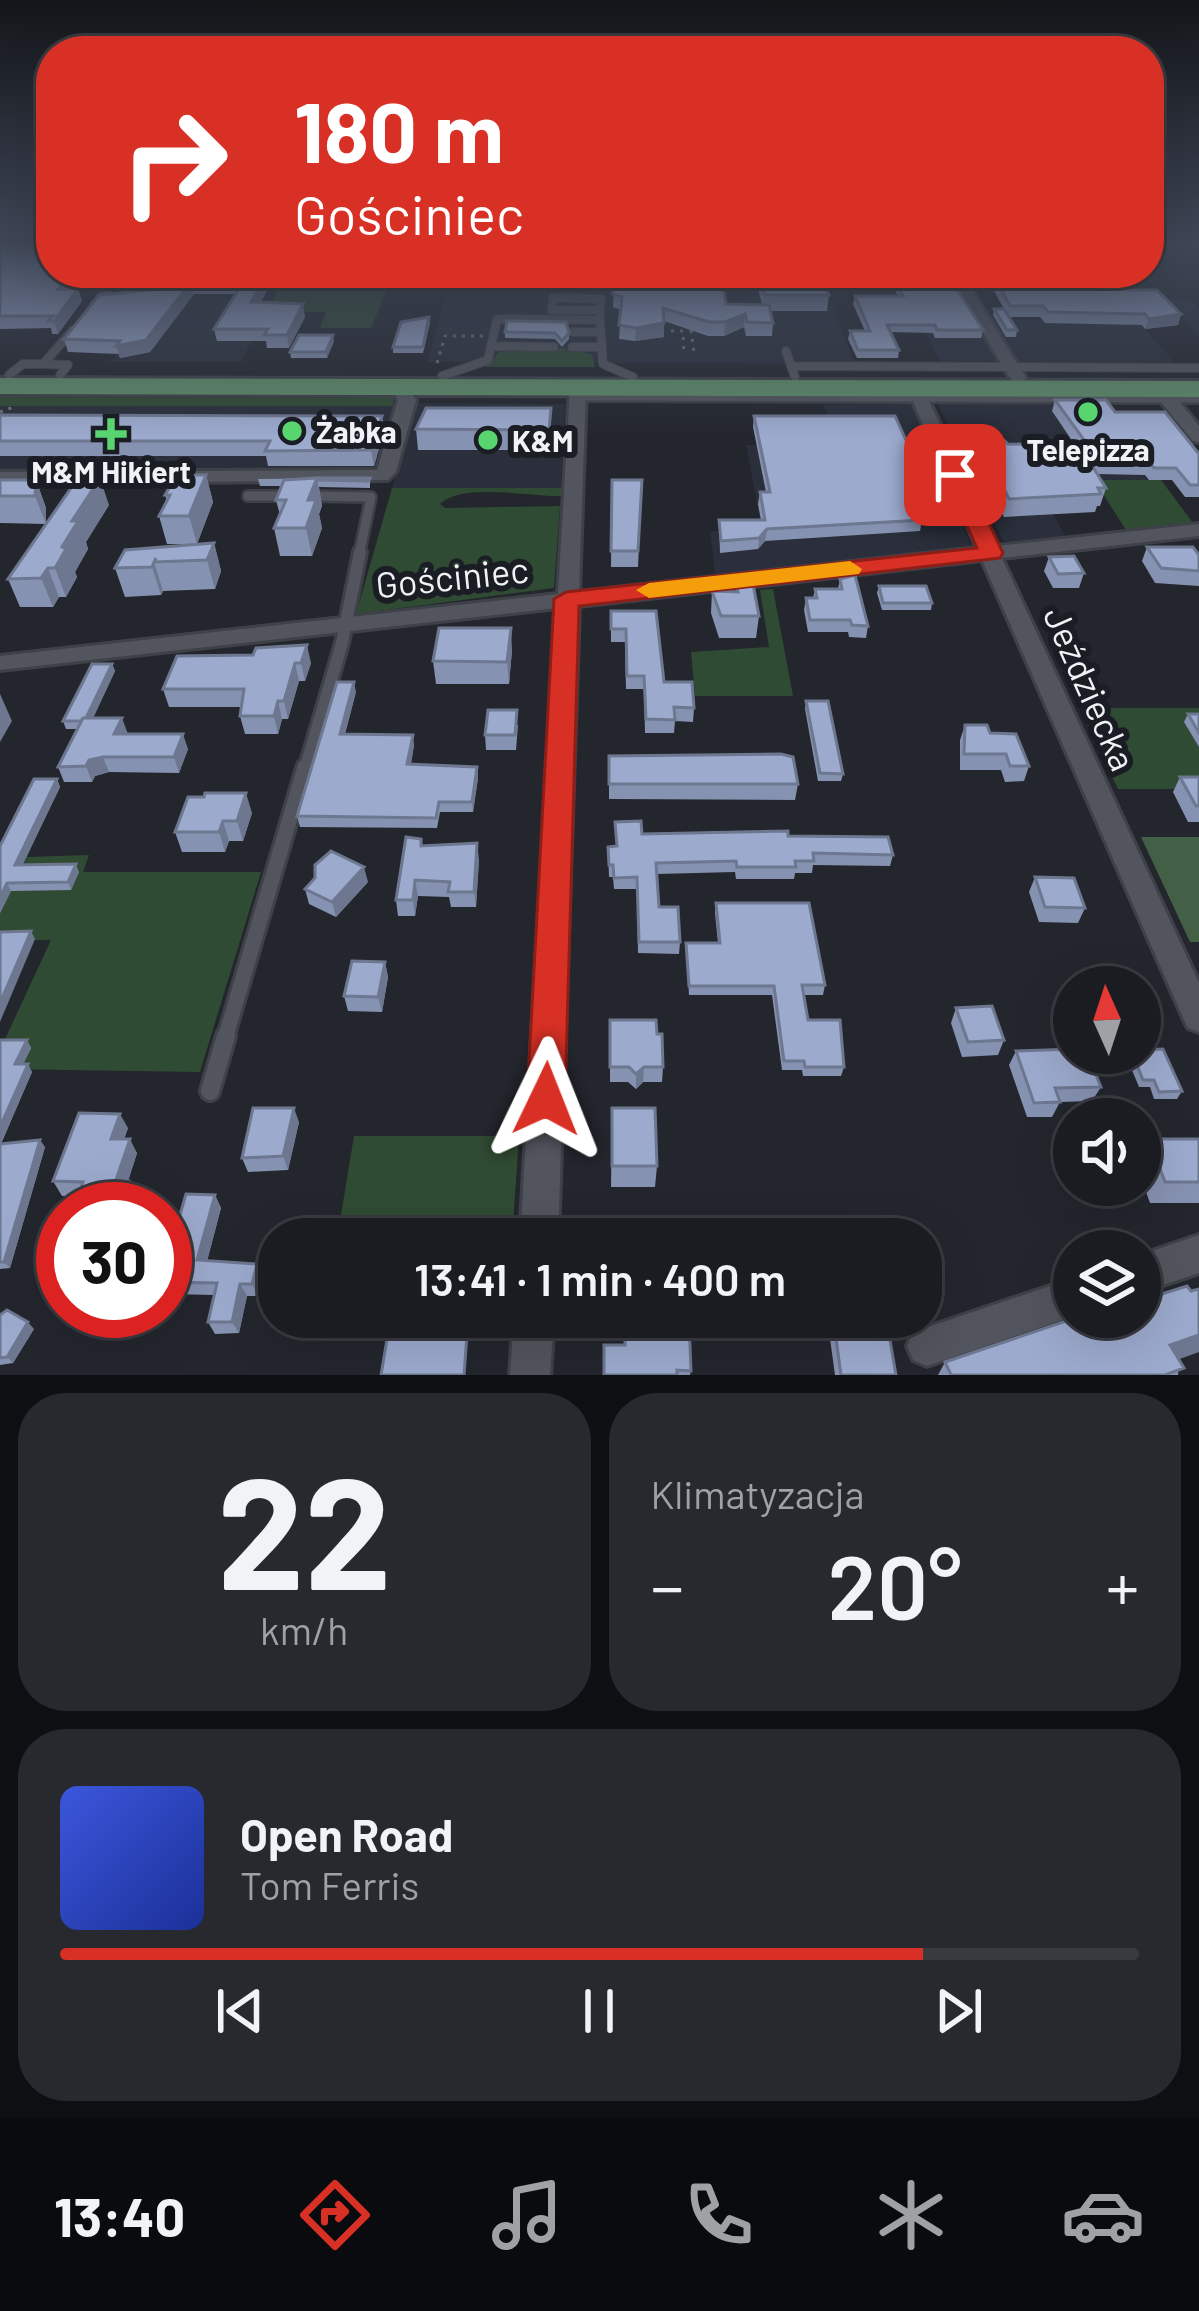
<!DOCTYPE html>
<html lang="pl">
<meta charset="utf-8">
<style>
:root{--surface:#1a1c22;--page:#27292f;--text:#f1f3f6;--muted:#9fa1a5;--line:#383a40;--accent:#d93025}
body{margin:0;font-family:Barlow,sans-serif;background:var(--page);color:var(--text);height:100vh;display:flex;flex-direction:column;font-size:45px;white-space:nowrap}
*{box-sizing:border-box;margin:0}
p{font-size:39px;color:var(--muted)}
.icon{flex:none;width:66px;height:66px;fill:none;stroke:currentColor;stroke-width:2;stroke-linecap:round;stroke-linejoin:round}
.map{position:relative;height:1375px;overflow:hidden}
.side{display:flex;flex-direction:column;gap:18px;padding:18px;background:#0e0f13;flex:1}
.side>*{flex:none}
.banner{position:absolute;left:36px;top:36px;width:1128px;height:252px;border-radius:48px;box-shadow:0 12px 48px #0002,0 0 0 3px var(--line);background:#d93025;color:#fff;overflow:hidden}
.needle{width:78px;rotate:357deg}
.fabs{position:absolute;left:1053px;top:966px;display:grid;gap:24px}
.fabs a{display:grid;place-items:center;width:108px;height:108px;border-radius:50%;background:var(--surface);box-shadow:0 12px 48px #0002,0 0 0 3px var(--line);font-size:60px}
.speed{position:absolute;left:36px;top:1182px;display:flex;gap:24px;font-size:60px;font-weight:700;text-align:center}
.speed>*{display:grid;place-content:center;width:156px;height:156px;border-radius:50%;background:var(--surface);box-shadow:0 12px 48px #0002,0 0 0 3px var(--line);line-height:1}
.speed .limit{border:18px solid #d22;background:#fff;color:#111}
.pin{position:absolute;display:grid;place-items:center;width:102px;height:102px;color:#fff;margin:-51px;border-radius:24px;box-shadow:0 6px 18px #0006}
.me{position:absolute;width:132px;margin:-66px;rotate:2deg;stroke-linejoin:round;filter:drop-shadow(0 0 9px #0008)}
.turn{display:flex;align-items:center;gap:42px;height:252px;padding:0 60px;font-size:54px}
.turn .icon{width:156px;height:156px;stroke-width:2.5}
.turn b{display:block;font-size:84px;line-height:102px}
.big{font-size:90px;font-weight:600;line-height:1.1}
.side .widget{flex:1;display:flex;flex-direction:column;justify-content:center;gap:18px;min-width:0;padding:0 42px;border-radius:48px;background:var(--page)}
.side .dial{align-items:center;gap:0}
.dial b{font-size:156px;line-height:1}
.song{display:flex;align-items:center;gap:36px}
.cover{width:144px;height:144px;border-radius:18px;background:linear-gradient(135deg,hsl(230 70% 55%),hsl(230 70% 35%))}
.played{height:12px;border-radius:6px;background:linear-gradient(90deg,var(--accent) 80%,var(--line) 80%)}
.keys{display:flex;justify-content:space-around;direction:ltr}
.heat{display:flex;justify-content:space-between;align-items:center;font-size:66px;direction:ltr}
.side .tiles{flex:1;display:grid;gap:18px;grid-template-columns:1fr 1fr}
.widget:last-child{grid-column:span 2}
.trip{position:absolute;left:258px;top:1218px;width:684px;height:120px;border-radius:48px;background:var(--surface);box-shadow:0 12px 48px #0002,0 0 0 3px var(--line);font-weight:600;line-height:120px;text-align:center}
.tabs{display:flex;height:192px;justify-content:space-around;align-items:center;background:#0a0b0e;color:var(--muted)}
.tabs .icon{width:84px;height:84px}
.tabs .on{color:var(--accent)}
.tabs b{font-size:54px;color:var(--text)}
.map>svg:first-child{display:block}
</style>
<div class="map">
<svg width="1199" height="1375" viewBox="0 0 1199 1375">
<rect width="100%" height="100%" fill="#23262d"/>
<path fill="#2a2f3b" d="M452 273H726L729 286 825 287 855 364 427 362Z
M898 278 952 279 1004 364H941Z
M274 296 241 362H110L161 297Z
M1048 299 1190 300 1199 308V336L1176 312 1133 315 1176 364H1019L991 320H1063Z
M415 403 565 404 561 488H392Z
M911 404 971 546 715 574 710 531H762L746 445H836L824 405Z
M938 404 1108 405 1161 480H1035L1065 536 1008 542 1002 539 959 449 1054 447 956 443Z
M0 406H394L376 468 368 472 0 471Z"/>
<path fill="#304b33" d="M287 273H394L371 328H320L326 312H266Z
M517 348H566V354L568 348 592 355 595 367H485L501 351Z
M0 397 393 398H394L393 406H0Z
M1094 480H1161L1193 523 1126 530Z
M392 488H561V496C529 497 463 482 440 504L445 508 560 506 554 588 356 614Z
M773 589 793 696H695L691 652 769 647 760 590Z
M1080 708H1199V789H1118Z
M89 855 83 872H261L200 1072 0 1069V1050L51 940H0V913L27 857Z
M354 1136H519L512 1239H337Z"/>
<path fill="#436046" d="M1141 837H1199V942H1190Z"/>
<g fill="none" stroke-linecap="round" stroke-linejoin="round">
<g stroke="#3f4148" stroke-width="10">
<path id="lane-far4" d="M553 298 601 299 600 310H552Z
M94 305 122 273
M600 320V310
M573 332H600
M493 346 554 347
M572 347H599
M786 351 795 377
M791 366 1199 368
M9 375 23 364H43
M60 375 68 365 43 364 73 330
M442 376 488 360 497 319 600 320 603 364 633 377"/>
</g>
<g stroke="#3f4148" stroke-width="14">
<path id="lane-far3" d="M578 396 1199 398
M942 446H989
M248 496H289
M309 496 371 497 359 555"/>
</g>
<g stroke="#3f4148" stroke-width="18">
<path id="lane-far2" d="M305 770 342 643 360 552"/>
</g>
<g stroke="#3f4148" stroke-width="21">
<path id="lane-far1" d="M225 1039 305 767"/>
</g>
<g stroke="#3f4148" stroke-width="24">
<path id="lane" d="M210 1091 226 1036"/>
</g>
<g stroke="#3f4148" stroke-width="6">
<path id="street" d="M947 273H961L1026 378 1024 381H1012Z
M399 382 405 383 416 400 396 472 388 480 0 484V472L377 470 398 400 391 387Z
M578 383 586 388 579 592 977 548 907 388 915 383 923 388 997 546 1199 524V536L1002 558 1199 983V1032L1188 1028 1183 1018 982 560 579 606 558 1239H520L557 608 0 670V656L558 594 570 388Z
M1161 394H1173L1199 426V442L1193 441 1161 402Z
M1199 1235V1273L1140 1293V1255Z
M1074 1278V1316L927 1366 913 1360 907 1346 913 1332Z
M514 1317H554L550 1375H510Z"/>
</g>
<g stroke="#3f4148" stroke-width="6">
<path id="primary" d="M0 378 1199 381V397L0 394Z"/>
</g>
<path stroke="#73767c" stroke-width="3" stroke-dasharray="3 6" stroke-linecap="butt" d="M1149 247H1199
M691 330 694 352
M671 331H683L684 352
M437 363 445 336H483
M0 412 16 406"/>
<use href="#lane-far4" stroke="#52555d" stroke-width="8"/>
<use href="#lane-far3" stroke="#52555d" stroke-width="9"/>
<use href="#lane-far2" stroke="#52555d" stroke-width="12"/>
<use href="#lane-far1" stroke="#52555d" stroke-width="15"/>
<use href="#lane" stroke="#52555d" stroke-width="18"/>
<use href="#street" fill="#52555d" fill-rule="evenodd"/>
<use href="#primary" fill="#5f8d69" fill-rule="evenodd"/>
</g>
<path fill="#8692b1" d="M0 245 86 273 73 289H78L82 301 58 334H52L51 328 0 329Z
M172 273H278L260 303 305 317 289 348H267L266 341H217L214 329 236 294H194L150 352 120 358 119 354 68 352 64 339 160 289Z
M614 273 726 304 762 305 759 292 760 276H782V273H820L829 295 827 311H771L773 323 772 336H746L744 327 724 336H708L664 321V337L635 341 619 339 621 310 613 307Z
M887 273H947L983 330 981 338H935L933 333 891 332 899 350 898 358H857L848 339 850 331H865L853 304 855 296H898Z
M984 273H1114L1128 290 1181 314 1178 325 1145 329 1142 325 1045 323 1040 317H1008L1017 330 1016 337H1006L993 315 994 309H1004Z
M429 317 430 323 423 353H393V347Z
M505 332 569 333V339L562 347 555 339 505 338Z
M334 341 327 358H291L290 352Z
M1055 400 1115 412 1199 454V497H1185L1172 480H1149L1145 475 1097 474 1106 488 1100 506H1097L1095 512 1004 517 974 455 979 438 1008 444 1075 445 1052 411Z
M0 415 382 416 384 431 374 466H268L266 456H0Z
M754 416 932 498 930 510H918L922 520 920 531 765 541 758 549 720 553 719 520H761L758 504 760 492H766L753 427Z
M552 428 550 450H418L416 429Z
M206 475 213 502 197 544 214 543 221 571 215 589 163 591 161 595 125 597 115 568 197 544H167L159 516 167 501 165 495Z
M370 478V488L319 487 322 506 319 514 322 528 312 556H280L274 528 280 515 276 500 282 486H260L258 479Z
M0 480H36L46 508V524L0 523Z
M612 480H642L638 567H611Z
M109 505 86 542 88 549 75 572 77 577 66 597H59L53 607H20L8 579Z
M1147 547 1199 571V586L1155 583 1142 561Z
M1049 557 1084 573 1079 588H1053L1044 571Z
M840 579 868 626 866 638 849 637 848 632H808L804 610 806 598H813L815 589H838Z
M736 584 759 616 756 638H719L711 613 712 591 736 592Z
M879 586 932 603 931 610H882L877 593Z
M611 611 664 682 694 708 693 722 675 721 674 733H645L644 689H626L625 642H611Z
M512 650 509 684H436L433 661Z
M177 656 311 663 305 681H299L288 719H282L278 734H245L240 716 241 707H169L163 689Z
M112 664 115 671 93 718 127 734 188 749 179 773 109 772 95 776 92 782H64L58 767 77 729H66L63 721Z
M356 692 345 734 414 745 411 764 477 767 478 778 473 812H440L437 828 300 827 297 816Z
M806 701 843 774 841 781H818L805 709Z
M1188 714H1199V747L1184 722Z
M518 725 516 750H486L485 735Z
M965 725 990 733 1029 766 1024 781 1005 782 1001 770H960V740Z
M609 756 798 784 795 800 609 799Z
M1180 777H1199V822H1188L1173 792Z
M57 779 60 787 22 865 79 872 71 890 11 891 0 913V846Z
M204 797 252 813 243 841H229L225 852H182L175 832Z
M642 834 788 836 893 855 890 866 813 865 812 873H795L794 879H736L735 872 657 874 659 907 680 942 679 954 638 953 637 889H614L613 877H609L608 847 616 846Z
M422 846 479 859 476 907H451L449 897 418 896 415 916H398L396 900Z
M1035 877 1085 908 1078 923 1039 922 1029 892Z
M368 882 336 917 309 904 305 889Z
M716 903 825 985 823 995H803L808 1020 844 1067 841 1076H803L802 1070H782L772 995H689L686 943H718L715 913Z
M385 962 388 977 382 1012 348 1011 344 996Z
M956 1008 1004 1040 998 1055 962 1057 951 1023Z
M610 1020 657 1034 663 1067 662 1082H643L636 1089 628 1082H610Z
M0 1040H27L31 1048 23 1064 32 1072 1 1144 45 1147 10 1268 0 1269Z
M1016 1051 1101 1087 1092 1101 1060 1102 1052 1117H1027L1009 1065Z
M1130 1053H1140L1182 1091 1177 1099H1154L1150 1087H1139L1127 1058Z
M612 1108 657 1166 655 1187H611Z
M299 1122 288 1170 248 1172 242 1158Z
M128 1128 124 1139 137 1153 128 1181 137 1195 62 1196 53 1181Z
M1149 1139H1199V1203H1150L1140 1175V1152Z
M215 1195 221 1208 207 1261 257 1264 263 1276 258 1296H247L239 1333 215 1334 208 1322 214 1295 168 1294 165 1289V1267Z
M0 1315 34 1329 13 1363 0 1365Z
M827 1317H886L896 1375H835Z
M625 1345 691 1371 690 1375H604Z
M1179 1359 1178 1375H938L945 1362Z"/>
<path fill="#6d7790" d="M72 273H86L62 301 58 289Z
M268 273H278L253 314 251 302Z
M191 282 194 294 150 352 120 358 116 346Z
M78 289 82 301 58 334 54 321Z
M303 304 305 317 289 348 287 335Z
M745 314 744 327 724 336 725 322Z
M1181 314 1178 325 1145 329 1149 319Z
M664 323V337L635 341 636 328Z
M333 335 334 341 327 358 326 352Z
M382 416 384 431 374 466 371 450Z
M206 475 213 502 197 544 189 516Z
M100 478 109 505 86 542 88 549 75 572 77 577 66 597 55 568 72 521Z
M317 478 322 506 319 514 322 528 312 556 306 528 308 500Z
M36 480 46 508V524L35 496Z
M767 529 765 541 758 549 759 538Z
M214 543 221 571 215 589 207 560Z
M154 562 163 591 161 595 152 567Z
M48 568 59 597 53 607 41 578Z
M511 628 512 650 509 684 507 662Z
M307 645 311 663 305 681 301 663Z
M295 663 299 681 288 719 284 701Z
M112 664 115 671 88 729 85 721Z
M354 682 356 692 342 744 340 734Z
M0 694 12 721 0 742Z
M278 701 282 719 278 734 274 716Z
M122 718 128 734H114Z
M183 734 188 749 179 773 174 757Z
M413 735 414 745 409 774 407 764Z
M103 757 109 772 95 776 92 782 86 766 89 760Z
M477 767 478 778 473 812 472 802Z
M57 779 60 787 19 873 15 865Z
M246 793 252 813 243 841 237 821Z
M223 821 229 841 225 852 219 832Z
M477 843 479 859 476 907 474 892Z
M76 864 79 872 71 890 68 882Z
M364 867 368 882 336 917 332 902Z
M415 880 418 896 415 916 413 900Z
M7 883 11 891 0 913V897Z
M31 931 35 939 0 1022V1003Z
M385 962 388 977 382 1012 378 997Z
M27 1040 31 1048 20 1071 15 1064Z
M28 1064 32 1072 0 1145V1127Z
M644 1067 643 1082 636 1089V1074Z
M294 1108 299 1122 288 1170 283 1156Z
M120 1114 128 1128 119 1153 111 1139Z
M130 1139 137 1153 124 1194 116 1180Z
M40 1140 45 1147 10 1268 4 1262Z
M129 1181 137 1195 133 1209H120Z
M215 1195 221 1208 204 1273 197 1260Z
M257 1264 263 1276 258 1296 252 1284Z
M240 1284 247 1296 239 1333 232 1322Z
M28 1322 34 1329 13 1363 7 1357Z
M1199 1335V1352L1149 1370 1170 1345Z"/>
<path fill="#9caace" stroke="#6d7790" stroke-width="3" d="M0 245H51V273H72L58 289H78L54 321H48L53 316H0Z
M172 273H268L251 302 303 304 287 335H264L268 329H214L243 282H191L146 340 116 346 120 341 64 339 99 295 160 289Z
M614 273H631V278H679L680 273H721L726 304 769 305 773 323 747 322 745 314 725 322H709L663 308 664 323 636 328 619 325 622 297 613 294Z
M785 273H820L829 295H765L760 276H785Z
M891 273H947L983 330H937L935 325H887L899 350H858L850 331H870L855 296H903Z
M992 273H1114L1128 290H1157L1181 314 1149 319 1145 314 1048 312 1043 306H1010Z
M994 309H1004L1017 330H1007Z
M429 317 423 347H393L401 322Z
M507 321 566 322 569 333 562 341 555 333 505 332Z
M299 335H333L326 352H290Z
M1055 400H1106L1115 412H1165L1199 454V485H1190L1176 468H1154L1150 463 1100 462Z
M426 408H551L549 430 416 429Z
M0 415 382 416 371 450 265 451 270 441H0Z
M754 416H895L932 498H914L922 520 767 529 759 538 721 541 719 520H765L760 492H770Z
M979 438H1001L1008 444 1079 445 1106 488H1098L1101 494 1009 499Z
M177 475H206L189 516H159L170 495H165Z
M78 478H100L72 521H78L62 547 66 549 55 568H48L41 578 8 579Z
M317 478H370L369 481 316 480Z
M317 478 308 500H316L306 528H274L286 500H276L284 480Z
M0 480H36L35 496H0Z
M612 480H642L638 551H611Z
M214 543 207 560 154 562 156 558 152 567 115 568 125 550Z
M1147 547H1193L1199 555V571L1161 568Z
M1074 556 1084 573 1058 574 1049 557Z
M855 575 868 626 852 625 850 620H810L806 598H817L815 589H842L840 579Z
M736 584H753L759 616H721L712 591 738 592Z
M879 586H926L932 603H883Z
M611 611H656L664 682H692L694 708 674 707 675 720 646 719 644 676H627L626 629H611Z
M439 628H511L507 662 433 661Z
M307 645 301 663H295L284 701H278L274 716H240L244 689H163L177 656 253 655 256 648Z
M92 664H112L86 718H83L81 721H63Z
M337 682H354L340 734 413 735 407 764 477 767 472 802H439L436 818 297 816Z
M806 701H828L843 774 820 773Z
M488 710H517L515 735H485Z
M1188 714H1199V733Z
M83 718H122L114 734H183L174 757H103L89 760 86 766 58 767Z
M965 725H987L990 733 1016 734 1029 766H1010L1006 754H964Z
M781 754 793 757 798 784H609V756Z
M1180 777H1199V806H1196Z
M34 779H57L15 865 76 864 68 882 7 883 0 897V846Z
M205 793H246L237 821H223L219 832H175L188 797H204Z
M641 821 642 834 788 831V836L888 837 893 855 813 853 814 861H795L796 867H737L736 861 656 863 659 907H678L680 942H639L637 877 614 878 613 865H609L608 847 617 846 615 822Z
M406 837 421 839V846L477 843 474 892H448L450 882 415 880 413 900H396Z
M331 851 364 867 332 902 305 889 315 878V865Z
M1035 877 1074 878 1085 908 1045 907Z
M716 903H809L825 985H802L808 1020H840L844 1067H805L804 1061H784L774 986H689L686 943H720Z
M31 931 0 1003V932Z
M352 961 385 962 378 997 344 996Z
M992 1006 1004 1040 968 1042 956 1008Z
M610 1020H656L657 1034H662L663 1067H644L636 1074 629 1067H610Z
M0 1040H27L15 1064H28L0 1127Z
M1074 1049V1053H1087L1101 1087 1055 1088 1060 1102 1034 1103 1016 1051Z
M1163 1049 1182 1091 1159 1092 1154 1080H1143L1132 1053H1140V1050Z
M253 1108H294L283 1156 242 1158Z
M612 1108H655L657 1166H612Z
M79 1113 120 1114 111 1139H130L116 1180 129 1181 120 1209H74L83 1182 53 1181Z
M1149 1139H1199V1182H1165Z
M40 1140 4 1262H0V1144Z
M186 1194 215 1195 197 1260 257 1264 252 1284H240L232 1322H208L217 1283 165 1282V1267Z
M1187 1286 1191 1291 1199 1289V1335L1170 1345 1184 1368 1165 1375H951L945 1362 1078 1317H1140V1296L1143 1300Z
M7 1310 28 1322 7 1357 0 1358V1315Z
M631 1317H670V1320H689L691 1371 677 1370V1375H604V1345H625V1334H631Z
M833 1317H886L896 1375H841Z
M388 1333 467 1335 464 1375H381Z"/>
<linearGradient id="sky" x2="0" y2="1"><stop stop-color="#131519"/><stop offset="0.56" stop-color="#3f4757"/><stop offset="1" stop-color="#3f4757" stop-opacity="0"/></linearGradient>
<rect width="1199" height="437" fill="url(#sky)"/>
<path fill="#d93025" stroke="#8d1f18" stroke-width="3" d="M955 468 966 475 1003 553 1000 558 579 606 565 1099 560 1112 546 1117 532 1112 527 1099 554 599 566 592 977 548 944 475Z"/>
<path fill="#f59e0b" d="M850 561 862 569 859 574 649 598 636 590 649 583Z"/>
<g fill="#59d56f" stroke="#1a1d24" stroke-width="4.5">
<circle cx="1088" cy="412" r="12"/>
<circle cx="292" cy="431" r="12"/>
<path d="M105 416h12v12h12v12h-12v12h-12v-12h-12v-12h12z"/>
<circle cx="488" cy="440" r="12"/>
</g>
<g text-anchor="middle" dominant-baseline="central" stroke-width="12" stroke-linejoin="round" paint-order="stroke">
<g font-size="30" font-weight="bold" fill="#f0f2f7" stroke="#1a1d24" text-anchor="start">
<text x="316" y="431">Żabka</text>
<text x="512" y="440">K&amp;M</text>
<text x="1088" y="449" text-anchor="middle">Telepizza</text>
<text x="111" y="471" text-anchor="middle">M&amp;M Hikiert</text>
</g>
<g font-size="36" fill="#f0f2f7" stroke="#1a1d24">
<text transform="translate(452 576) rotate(-6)">Gościniec</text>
<text transform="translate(1091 688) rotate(66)">Jeździecka</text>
</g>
</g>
</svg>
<div class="fabs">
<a><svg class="needle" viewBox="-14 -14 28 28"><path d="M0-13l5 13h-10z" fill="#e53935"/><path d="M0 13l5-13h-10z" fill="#9fa1a5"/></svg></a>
<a><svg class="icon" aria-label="sound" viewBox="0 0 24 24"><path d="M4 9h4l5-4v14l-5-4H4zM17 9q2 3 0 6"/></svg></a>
<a><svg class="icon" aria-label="layers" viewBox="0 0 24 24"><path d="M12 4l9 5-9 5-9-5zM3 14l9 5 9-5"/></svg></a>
</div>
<div class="speed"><div class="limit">30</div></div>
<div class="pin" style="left:955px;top:475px;background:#d93025"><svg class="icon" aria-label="arrive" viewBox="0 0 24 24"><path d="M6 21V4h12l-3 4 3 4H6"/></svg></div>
<svg class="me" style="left:546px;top:1099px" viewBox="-20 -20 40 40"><path d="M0-17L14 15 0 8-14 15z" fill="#d93025" stroke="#fff" stroke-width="4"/></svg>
<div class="trip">13:41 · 1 min · 400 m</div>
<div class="banner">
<div class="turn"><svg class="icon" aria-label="right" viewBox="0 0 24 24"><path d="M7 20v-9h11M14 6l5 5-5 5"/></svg><div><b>180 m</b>Gościniec</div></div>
</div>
</div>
<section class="side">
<div class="tiles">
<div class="widget dial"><b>22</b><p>km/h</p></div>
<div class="widget"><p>Klimatyzacja</p>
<div class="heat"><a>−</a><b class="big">20°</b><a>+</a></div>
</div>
<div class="widget">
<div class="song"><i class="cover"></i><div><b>Open Road</b><p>Tom Ferris</p></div></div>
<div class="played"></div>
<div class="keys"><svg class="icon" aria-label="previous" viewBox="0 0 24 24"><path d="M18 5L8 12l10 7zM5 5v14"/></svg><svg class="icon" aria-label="pause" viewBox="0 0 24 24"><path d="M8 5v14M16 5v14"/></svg><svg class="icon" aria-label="next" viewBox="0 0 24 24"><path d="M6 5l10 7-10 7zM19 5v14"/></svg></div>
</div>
</div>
</section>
<nav class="tabs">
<b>13:40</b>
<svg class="icon on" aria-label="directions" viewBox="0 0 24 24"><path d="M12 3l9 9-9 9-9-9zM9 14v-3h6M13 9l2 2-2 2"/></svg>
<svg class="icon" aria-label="music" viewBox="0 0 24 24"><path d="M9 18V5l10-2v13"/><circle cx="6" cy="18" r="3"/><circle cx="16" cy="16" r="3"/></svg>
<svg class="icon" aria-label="phone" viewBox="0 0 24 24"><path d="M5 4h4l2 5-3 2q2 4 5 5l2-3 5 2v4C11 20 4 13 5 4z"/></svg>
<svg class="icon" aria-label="climate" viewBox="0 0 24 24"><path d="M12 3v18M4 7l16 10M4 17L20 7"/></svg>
<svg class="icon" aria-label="car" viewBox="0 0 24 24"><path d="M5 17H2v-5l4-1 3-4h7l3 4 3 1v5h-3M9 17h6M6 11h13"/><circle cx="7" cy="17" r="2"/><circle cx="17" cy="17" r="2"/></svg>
</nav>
